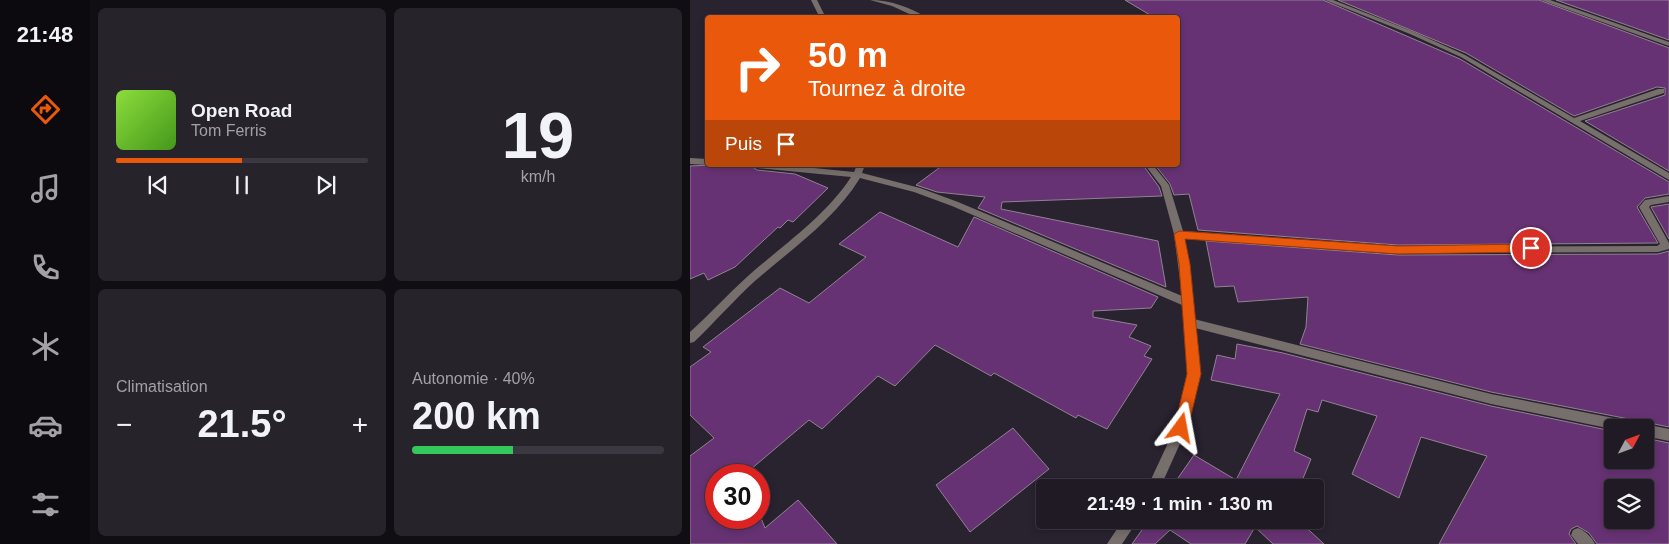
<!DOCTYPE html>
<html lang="fr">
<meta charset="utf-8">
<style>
:root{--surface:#1f1a23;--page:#27232b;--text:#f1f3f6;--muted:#a1a1a6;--line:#3c3841;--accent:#ea580c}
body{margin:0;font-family:Helvetica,sans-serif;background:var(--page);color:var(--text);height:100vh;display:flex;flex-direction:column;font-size:19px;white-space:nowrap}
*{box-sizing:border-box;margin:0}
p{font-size:16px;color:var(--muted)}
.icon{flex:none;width:28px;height:28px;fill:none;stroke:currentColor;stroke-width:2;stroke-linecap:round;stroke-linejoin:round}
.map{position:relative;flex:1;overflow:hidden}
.side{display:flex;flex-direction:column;gap:8px;padding:8px;background:#110e13;width:600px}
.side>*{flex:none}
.guide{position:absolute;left:15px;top:15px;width:475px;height:152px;border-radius:5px;box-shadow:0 2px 8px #0003,0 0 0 1px var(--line);background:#ea580c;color:#fff;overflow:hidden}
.needle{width:32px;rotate:49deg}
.tools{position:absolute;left:914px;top:419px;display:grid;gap:10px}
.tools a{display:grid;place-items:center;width:50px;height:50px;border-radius:5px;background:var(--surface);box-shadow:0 2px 8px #0003,0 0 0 1px var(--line);font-size:25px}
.speed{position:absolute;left:15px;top:464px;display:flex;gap:10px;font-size:25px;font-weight:700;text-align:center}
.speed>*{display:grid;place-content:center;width:65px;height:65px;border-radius:50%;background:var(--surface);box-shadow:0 2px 8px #0003,0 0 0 1px var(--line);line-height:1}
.speed .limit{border:8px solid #d22;background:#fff;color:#111}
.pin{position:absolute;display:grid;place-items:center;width:42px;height:42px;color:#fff;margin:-21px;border:2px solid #fff;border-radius:50%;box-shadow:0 1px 5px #0007}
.me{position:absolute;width:55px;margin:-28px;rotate:13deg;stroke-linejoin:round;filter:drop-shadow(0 0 4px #0008)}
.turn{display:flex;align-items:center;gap:18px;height:105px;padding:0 20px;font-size:22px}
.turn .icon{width:65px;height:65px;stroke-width:2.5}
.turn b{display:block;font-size:35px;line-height:42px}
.then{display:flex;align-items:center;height:48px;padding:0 20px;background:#0003;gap:10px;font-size:19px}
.big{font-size:38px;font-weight:600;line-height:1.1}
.side .widget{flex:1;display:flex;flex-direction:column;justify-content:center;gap:8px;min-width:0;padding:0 18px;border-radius:8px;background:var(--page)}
.side .dial{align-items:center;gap:0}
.dial b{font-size:65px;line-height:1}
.song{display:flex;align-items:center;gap:15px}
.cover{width:60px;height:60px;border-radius:8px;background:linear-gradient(135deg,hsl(90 70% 55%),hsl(100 70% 35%))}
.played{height:5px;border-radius:2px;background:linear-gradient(90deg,var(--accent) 50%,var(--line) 50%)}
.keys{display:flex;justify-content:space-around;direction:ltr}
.heat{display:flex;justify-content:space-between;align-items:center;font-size:28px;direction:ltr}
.charge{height:8px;border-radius:4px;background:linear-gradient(90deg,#34c759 40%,var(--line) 0)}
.side .tiles{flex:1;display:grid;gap:8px;grid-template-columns:repeat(2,1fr)}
.trip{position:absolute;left:346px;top:479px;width:288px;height:50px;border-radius:5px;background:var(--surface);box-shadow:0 2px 8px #0003,0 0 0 1px var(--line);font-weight:600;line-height:50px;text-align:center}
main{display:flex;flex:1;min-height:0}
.dock{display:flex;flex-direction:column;width:90px;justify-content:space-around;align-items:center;background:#0c0a0e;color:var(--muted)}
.dock .icon{width:35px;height:35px}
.dock .active{color:var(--accent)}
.dock b{font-size:22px;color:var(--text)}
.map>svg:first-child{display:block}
</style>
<main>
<nav class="dock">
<b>21:48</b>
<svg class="icon active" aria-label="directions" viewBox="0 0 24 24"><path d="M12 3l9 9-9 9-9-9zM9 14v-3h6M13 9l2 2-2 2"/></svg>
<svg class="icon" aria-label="music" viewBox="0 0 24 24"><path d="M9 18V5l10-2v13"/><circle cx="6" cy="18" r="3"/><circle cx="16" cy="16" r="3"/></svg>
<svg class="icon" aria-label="phone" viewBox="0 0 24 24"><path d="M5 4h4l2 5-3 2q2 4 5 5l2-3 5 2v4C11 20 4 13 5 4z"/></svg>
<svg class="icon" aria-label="climate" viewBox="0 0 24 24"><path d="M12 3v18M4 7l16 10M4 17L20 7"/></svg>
<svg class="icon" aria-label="car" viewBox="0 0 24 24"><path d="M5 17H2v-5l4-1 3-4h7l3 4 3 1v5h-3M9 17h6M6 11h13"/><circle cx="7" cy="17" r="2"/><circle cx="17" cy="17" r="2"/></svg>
<svg class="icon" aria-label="filters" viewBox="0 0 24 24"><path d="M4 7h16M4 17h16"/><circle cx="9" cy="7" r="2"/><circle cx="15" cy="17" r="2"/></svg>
</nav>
<section class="side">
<div class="tiles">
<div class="widget">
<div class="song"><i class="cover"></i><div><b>Open Road</b><p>Tom Ferris</p></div></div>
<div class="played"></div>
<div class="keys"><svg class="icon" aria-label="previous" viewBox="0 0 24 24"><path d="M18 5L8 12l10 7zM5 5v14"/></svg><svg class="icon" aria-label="pause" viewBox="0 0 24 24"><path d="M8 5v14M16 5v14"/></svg><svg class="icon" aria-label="next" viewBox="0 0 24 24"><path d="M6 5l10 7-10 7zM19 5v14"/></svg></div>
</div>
<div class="widget dial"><b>19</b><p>km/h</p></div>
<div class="widget"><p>Climatisation</p>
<div class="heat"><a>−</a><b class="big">21.5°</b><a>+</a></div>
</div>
<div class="widget"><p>Autonomie · 40%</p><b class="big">200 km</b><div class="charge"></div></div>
</div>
</section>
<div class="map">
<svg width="979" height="544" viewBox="0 0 979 544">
<rect width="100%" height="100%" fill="#29222f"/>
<path fill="#673273" stroke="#8f8391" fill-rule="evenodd" d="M435 0H633L770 59 979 182V194L955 198 947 207 968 243 708 245 508 230 499 194 484 195 480 184 465 165H488V18H465Z
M648 0H849L979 48V171L895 121 975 95V88L967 87 884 116 776 53Z
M866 0H979V40Z
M20 165 63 167 67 170 105 174 138 188 103 222 98 220 90 228 88 227 45 267 18 280 14 273 0 279V166Z
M253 165H453L469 187 472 196 312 202 311 209 468 241 476 287 288 208 295 197 247 192 226 185Z
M979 204V239L961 207Z
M190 212 268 247 284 217 468 297 461 308 403 311V317L447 325 439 337 461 346 454 356 462 359 417 429 388 415 386 418 304 373 301 376 245 345 205 386 188 376 132 429 119 420 54 475H26V518H69V513L75 528 108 500 147 544H0V456L24 438 0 415V367L21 352 13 347 90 288 119 303 176 257 149 244Z
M516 241 708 255 968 254 979 251V427L955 422 951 425 944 420 801 392 610 344 616 327 618 297 548 302 544 286 525 287Z
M547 344 593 353 801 406 922 431V460H955V438L979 443V544H907L899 533 887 526 881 529 879 534 886 544H749L797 456 731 437 709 498 662 474 687 416 632 400 628 412 617 409 604 451 621 459 609 488H481L504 455 546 480 590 394 521 380 527 355 545 359ZM922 488H955V520H922Z
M323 428 359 469 280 532 246 485Z
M459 520H608L634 544H583L565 527 555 544H501L480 530 465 544H442Z"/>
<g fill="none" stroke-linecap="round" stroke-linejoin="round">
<path fill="#776f6c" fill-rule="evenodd" d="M121 0H127L136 18H130Z
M180 0C200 0 220 7 237 18H228L202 6Z
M635 0H643L724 32 775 55 884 118 968 89H974V93L890 121 979 173V180L771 57 720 34Z
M851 0H860L979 42V46Z
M0 158 18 159V165L0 164Z
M63 165H94L164 172 167 165H175L172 173 230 188 268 202 492 296 484 234 471 186 455 165H463L479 185 493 231 708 247 967 246 970 244 949 207 955 200 979 196V202L961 205 959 207 979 243V249L968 252 708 253 494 238 499 264 504 319 801 394 944 422 948 424 950 428H922V429L801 404 505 328 510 374 497 428 470 488H457L485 428 498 374 492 305 262 206 224 192 170 178C145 219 102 249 66 280 44 300 25 322 4 342L0 343V332C20 314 38 294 58 276 93 245 136 216 161 177L67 168Z
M955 424 979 429V441L955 436V428H950Z
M433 520H448L432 544H417Z
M888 528C895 531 902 537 905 544H888L881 535 883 530Z"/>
</g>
<path fill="#ea580c" stroke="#983908" d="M489 231 708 246 841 244 846 248 841 252 708 254 495 239 500 264 511 374 498 428 496 432 491 434 486 432 484 428 497 374 489 264 484 234Z"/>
</svg>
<div class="tools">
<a><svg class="needle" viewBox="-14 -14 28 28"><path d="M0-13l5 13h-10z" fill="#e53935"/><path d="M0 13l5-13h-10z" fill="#a1a1a6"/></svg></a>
<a><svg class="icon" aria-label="layers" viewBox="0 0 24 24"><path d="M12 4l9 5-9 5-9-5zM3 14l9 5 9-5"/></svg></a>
</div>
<div class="speed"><div class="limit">30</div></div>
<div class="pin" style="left:841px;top:248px;background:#d93025"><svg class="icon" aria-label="arrive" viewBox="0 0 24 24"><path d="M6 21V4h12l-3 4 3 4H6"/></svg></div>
<svg class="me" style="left:491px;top:428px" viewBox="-20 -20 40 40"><path d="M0-17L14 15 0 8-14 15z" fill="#ea580c" stroke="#fff" stroke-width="4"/></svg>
<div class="trip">21:49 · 1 min · 130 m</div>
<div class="guide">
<div class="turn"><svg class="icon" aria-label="right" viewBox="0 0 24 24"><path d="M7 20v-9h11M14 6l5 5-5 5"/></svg><div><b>50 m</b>Tournez à droite</div></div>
<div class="then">Puis<svg class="icon" aria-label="arrive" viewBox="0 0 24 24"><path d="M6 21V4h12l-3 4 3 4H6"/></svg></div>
</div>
</div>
</main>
